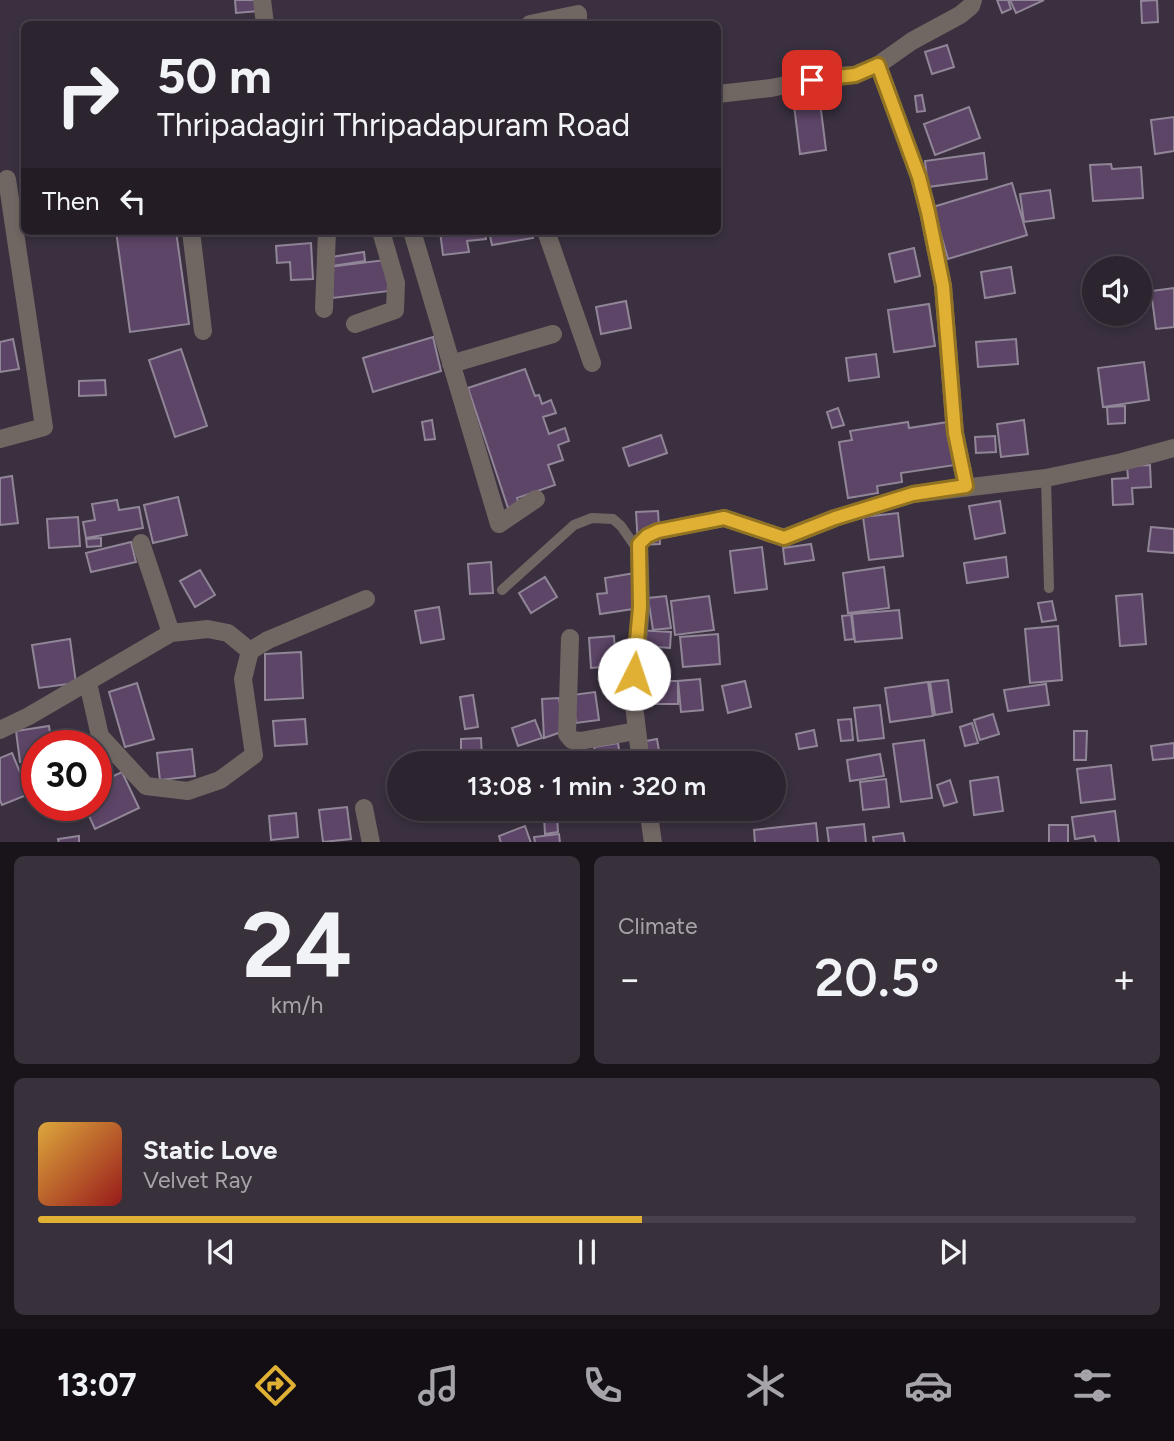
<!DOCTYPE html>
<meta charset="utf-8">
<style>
:root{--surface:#2c242f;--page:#38303b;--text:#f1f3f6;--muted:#a6a4aa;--line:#48414b;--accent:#dfb034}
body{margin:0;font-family:Figtree,sans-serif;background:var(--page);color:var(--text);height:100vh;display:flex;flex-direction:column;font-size:26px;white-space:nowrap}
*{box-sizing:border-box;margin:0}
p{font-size:23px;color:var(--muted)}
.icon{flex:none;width:38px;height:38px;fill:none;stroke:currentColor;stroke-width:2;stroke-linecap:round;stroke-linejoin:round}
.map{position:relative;height:842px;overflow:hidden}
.details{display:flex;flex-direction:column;gap:14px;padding:14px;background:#18141a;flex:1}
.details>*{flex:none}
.banner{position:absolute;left:21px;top:21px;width:700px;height:214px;border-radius:10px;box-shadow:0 4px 10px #0003,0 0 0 2px var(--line);background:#2c242f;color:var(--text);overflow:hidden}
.fabs{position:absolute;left:1082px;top:256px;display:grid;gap:14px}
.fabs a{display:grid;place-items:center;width:70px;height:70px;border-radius:50%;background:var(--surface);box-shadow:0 4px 10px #0003,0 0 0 2px var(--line);font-size:35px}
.speed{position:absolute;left:21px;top:730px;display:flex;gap:14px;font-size:35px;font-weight:700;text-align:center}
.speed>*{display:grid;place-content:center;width:91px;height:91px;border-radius:50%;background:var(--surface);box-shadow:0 4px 10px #0003,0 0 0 2px var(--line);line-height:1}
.speed .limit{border:10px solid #d22;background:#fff;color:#111}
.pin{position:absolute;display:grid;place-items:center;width:60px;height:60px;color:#fff;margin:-30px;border-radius:14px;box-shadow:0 4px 10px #0006}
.me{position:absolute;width:77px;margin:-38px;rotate:4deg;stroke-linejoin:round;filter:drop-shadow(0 0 5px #0008)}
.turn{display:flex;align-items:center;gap:24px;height:147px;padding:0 21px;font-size:32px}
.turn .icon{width:91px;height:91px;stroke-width:2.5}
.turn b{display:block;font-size:49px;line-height:60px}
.then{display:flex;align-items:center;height:66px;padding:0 21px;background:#0003;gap:14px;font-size:26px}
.big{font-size:52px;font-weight:600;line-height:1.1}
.details .widget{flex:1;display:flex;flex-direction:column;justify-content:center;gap:10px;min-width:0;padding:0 24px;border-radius:10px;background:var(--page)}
.details .dial{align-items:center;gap:0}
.dial b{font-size:91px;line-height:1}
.song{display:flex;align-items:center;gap:21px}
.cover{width:84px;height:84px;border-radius:10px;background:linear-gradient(135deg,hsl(40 70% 55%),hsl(0 70% 35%))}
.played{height:7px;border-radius:4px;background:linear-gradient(90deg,var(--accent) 55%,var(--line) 55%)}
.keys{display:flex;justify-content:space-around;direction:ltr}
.heat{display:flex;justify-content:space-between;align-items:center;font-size:38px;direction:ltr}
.details .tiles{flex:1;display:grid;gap:14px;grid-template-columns:1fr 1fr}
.widget:last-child{grid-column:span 2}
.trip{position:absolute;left:387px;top:751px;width:399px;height:70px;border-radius:35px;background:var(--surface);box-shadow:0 4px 10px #0003,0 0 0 2px var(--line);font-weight:600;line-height:70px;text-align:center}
.menu{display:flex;height:112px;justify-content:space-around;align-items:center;background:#120e13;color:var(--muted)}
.menu .icon{width:49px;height:49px}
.menu .selected{color:var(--accent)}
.menu b{font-size:32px;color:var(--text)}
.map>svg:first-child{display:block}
</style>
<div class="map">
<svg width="1174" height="843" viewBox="0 0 1174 843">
<rect width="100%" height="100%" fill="#3a303f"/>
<path fill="#5c4567" stroke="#918698" stroke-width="2" d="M235 0H258V11L236 13Z
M997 0H1008L1011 9 1002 13Z
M1010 0H1044L1016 13Z
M1157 0 1158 22 1142 23 1141 1Z
M141 20 142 24H106V22Z
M947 45 954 67 932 74 925 52Z
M922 95 925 111 917 112 915 96Z
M820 102 826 150 800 154 794 105Z
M969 107 980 138 935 155 924 124Z
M1174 117V151L1155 154 1151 120Z
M984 153 987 179 928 187 925 161Z
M1111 164 1112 169 1141 167 1143 198 1093 201 1090 165Z
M1012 183 1027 235 948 259 933 207Z
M1050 190 1054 218 1024 222 1020 194Z
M116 231H176L189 324 130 332Z
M440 231H485L486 239 467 241 469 252 443 255Z
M489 231H532L533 238 492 245Z
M311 243 313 279 291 280 290 262 277 263 276 246Z
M914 248 920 276 895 282 889 254Z
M364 252 365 261 332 266 331 257Z
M385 260 389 291 333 298 328 267Z
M1011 267 1015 293 985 298 981 272Z
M1174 288V327L1156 329 1151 291Z
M626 301 631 328 601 334 596 307Z
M929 304 935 346 894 352 888 310Z
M433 337 441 371 373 392 363 358Z
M13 339 19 369 0 372V342Z
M1016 339 1018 364 978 367 976 342Z
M181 349 207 426 175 437 149 360Z
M876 354 879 377 849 381 846 358Z
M1144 362 1149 400 1103 407 1098 368Z
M525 369 535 396 539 395 542 404 551 400 556 413 543 417 549 434 565 428 569 441 558 445 563 460 548 465 555 485 517 498 519 504 508 508 468 388Z
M105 380 106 395 79 396V381Z
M1125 406V423L1108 424 1107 407Z
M838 408 844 425 832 428 827 412Z
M432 420 435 439 425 440 422 422Z
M1024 420 1028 454 1001 457 997 424Z
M908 422 909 428 948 422 955 465 901 473 902 482 877 486 878 493 848 498 839 442 852 440 850 431Z
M661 435 667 453 629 466 623 448Z
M995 436 996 452 976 453 975 437Z
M1150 465 1151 487 1132 488 1133 504 1113 505 1112 479 1128 478 1127 466Z
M12 476 18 523 0 525V478Z
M178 497 187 535 153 543 144 505Z
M117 500 119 510 139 507 143 528 86 538 83 522 95 520 92 504Z
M1000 501 1005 533 975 539 969 506Z
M658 511 660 544 638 545 636 512Z
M898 513 903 556 869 560 863 517Z
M78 517 80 546 49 548 47 519Z
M1151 527 1174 529V553L1148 551Z
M101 538V546L87 547 86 539Z
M131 542 136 562 91 572 86 553Z
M811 544 814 560 785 564 783 548Z
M762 547 767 589 735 593 730 551Z
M1006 557 1008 577 967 583 964 563Z
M491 562 493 593 470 594 468 564Z
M884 567 889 608 848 613 843 573Z
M200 570 215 595 195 607 180 581Z
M635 573 640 608 600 614 597 594 607 593 605 578Z
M545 577 557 597 531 613 519 593Z
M1142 594 1146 644 1120 646 1116 596Z
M666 596 671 628 653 630 648 598Z
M709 596 714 630 675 635 671 601Z
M1052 601 1056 620 1042 622 1038 603Z
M439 607 444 639 421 643 415 611Z
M899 610 902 638 855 642 852 614Z
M851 615 854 639 845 640 842 616Z
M1058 626 1062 680 1030 683 1025 629Z
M636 630 671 632 670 648 643 646Z
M718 634 720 664 683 667 680 637Z
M614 636 616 666 591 668 589 638Z
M70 639 76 683 39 688 32 645Z
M301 652 303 698 265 700V654Z
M700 679 703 710 681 712 678 681Z
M948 680 952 712 935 715 930 682Z
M653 681H678V704H653Z
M745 681 751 707 728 713 722 686Z
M928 682 933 716 890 722 885 688Z
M137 683 154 739 125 747 109 692Z
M1046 684 1049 705 1008 711 1004 690Z
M595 692 599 720 576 723 572 695Z
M473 695 478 727 465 729 460 697Z
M559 698 564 731 544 738 542 699Z
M880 705 884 738 858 741 854 708Z
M993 714 999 734 980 740 974 720Z
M305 719 307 744 275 746 273 721Z
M851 719 853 740 841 741 838 720Z
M535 720 542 738 518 746 512 728Z
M972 723 978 743 965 746 960 727Z
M49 726 52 746H37V760L20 762 16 731Z
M814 730 817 746 799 749 796 734Z
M1074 731H1087L1086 760H1074Z
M481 738 482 758 461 759V739Z
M657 739 661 763H638L635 743Z
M924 740 932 798 901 802 893 744Z
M618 743 621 763H597L594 747Z
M1174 743V758L1153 760 1151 746Z
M192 749 195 776 160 780 157 753Z
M12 753 29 794 2 805 0 800V758Z
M880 754 884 776 850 781 847 760Z
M37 764V791L32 792 27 765Z
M1111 765 1115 799 1081 803 1077 769Z
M122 772 139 808 95 829 84 805H96V784Z
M998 777 1003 811 974 815 970 781Z
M886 779 889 807 863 810 860 782Z
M950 780 957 802 944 806 937 785Z
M347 807 351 839 323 842 319 810Z
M736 808H771V809L737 814Z
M1115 811 1119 843H1096L1094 836 1075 839 1072 817Z
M296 813 298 837 271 840 269 816Z
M557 816 558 832 545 834 544 817Z
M816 823 818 843H755L754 830Z
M864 824 866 843H829L827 828Z
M1049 825H1068V843H1049Z
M525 826 531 843H501L499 836Z
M903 833 905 843H874L873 837Z
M559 834 560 843H535L534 837Z
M79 836V843H59L58 839Z"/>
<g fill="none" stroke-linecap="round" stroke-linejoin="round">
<path stroke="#706763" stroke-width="10" d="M1046 478 1049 588
M502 590 574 525 592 518 613 519 621 526 637 549"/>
<path stroke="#706763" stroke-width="18" d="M262 0 265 24
M530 24 578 14V24
M878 65 919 177 928 212 943 286 955 433 966 486
M718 94 771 88 830 76 855 75 878 65 912 41 960 15 971 6 973 0
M191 231 203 331
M412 231 499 524 536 499
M546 231 592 363
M324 309 327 231
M355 324 395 310 396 283 381 231
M451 364 553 334
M0 439 44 427 7 179
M141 543 171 633
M570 638 567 734 572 740 580 741 636 731
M88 683 100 736 146 786 188 791 220 780 254 755 243 679 250 651
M0 730 29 716 171 633 208 629 228 633 250 651 268 640 366 599
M641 763 633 697 641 607 639 543 647 536 658 531 724 518 784 538 835 518 913 494 1046 478 1122 462 1174 448
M364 808 371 843
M648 808 653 843"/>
</g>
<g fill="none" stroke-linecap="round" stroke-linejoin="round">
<g stroke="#917222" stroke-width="18">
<path id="route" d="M634 674 640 607 639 544 647 536 658 531 724 518 784 538 835 518 913 494 966 486 955 433 943 286 928 212 919 177 878 65 855 75 812 80"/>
</g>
<use href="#route" stroke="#dfb034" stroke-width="12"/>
</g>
</svg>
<div class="fabs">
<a><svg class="icon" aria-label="sound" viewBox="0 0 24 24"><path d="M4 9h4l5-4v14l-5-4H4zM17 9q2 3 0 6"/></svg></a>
</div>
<div class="speed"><div class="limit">30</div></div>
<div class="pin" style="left:812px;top:80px;background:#d93025"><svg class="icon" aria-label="arrive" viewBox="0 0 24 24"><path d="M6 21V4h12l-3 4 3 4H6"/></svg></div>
<svg class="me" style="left:634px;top:674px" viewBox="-20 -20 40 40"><circle r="19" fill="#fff"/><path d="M0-13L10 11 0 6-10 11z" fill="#dfb034"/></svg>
<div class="trip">13:08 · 1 min · 320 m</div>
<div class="banner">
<div class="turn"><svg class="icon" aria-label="right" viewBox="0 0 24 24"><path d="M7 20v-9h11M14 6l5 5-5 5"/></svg><div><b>50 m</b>Thripadagiri Thripadapuram Road</div></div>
<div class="then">Then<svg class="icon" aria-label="left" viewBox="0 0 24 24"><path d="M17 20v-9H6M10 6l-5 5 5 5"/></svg></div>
</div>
</div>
<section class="details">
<div class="tiles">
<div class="widget dial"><b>24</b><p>km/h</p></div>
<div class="widget"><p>Climate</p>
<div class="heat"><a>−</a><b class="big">20.5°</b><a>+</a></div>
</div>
<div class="widget">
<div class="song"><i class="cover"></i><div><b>Static Love</b><p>Velvet Ray</p></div></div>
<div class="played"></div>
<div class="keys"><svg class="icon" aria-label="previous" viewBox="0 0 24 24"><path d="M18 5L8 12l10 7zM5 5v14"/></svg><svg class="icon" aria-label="pause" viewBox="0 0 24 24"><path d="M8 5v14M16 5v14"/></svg><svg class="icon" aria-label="next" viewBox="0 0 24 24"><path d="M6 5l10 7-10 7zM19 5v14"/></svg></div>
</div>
</div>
</section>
<nav class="menu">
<b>13:07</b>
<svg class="icon selected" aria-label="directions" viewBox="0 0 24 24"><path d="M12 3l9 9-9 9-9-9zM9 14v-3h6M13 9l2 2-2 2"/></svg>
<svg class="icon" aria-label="music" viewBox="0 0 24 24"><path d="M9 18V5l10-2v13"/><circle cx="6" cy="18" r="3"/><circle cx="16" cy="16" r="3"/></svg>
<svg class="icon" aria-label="phone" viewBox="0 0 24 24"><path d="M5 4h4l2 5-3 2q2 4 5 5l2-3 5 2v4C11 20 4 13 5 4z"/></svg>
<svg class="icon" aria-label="climate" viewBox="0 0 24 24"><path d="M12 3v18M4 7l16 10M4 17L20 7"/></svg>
<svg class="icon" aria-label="car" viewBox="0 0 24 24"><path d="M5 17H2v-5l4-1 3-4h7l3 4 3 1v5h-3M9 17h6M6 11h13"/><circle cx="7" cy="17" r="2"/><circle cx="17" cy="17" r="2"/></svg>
<svg class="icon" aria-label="filters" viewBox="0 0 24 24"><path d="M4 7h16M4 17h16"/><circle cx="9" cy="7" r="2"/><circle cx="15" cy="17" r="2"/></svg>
</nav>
